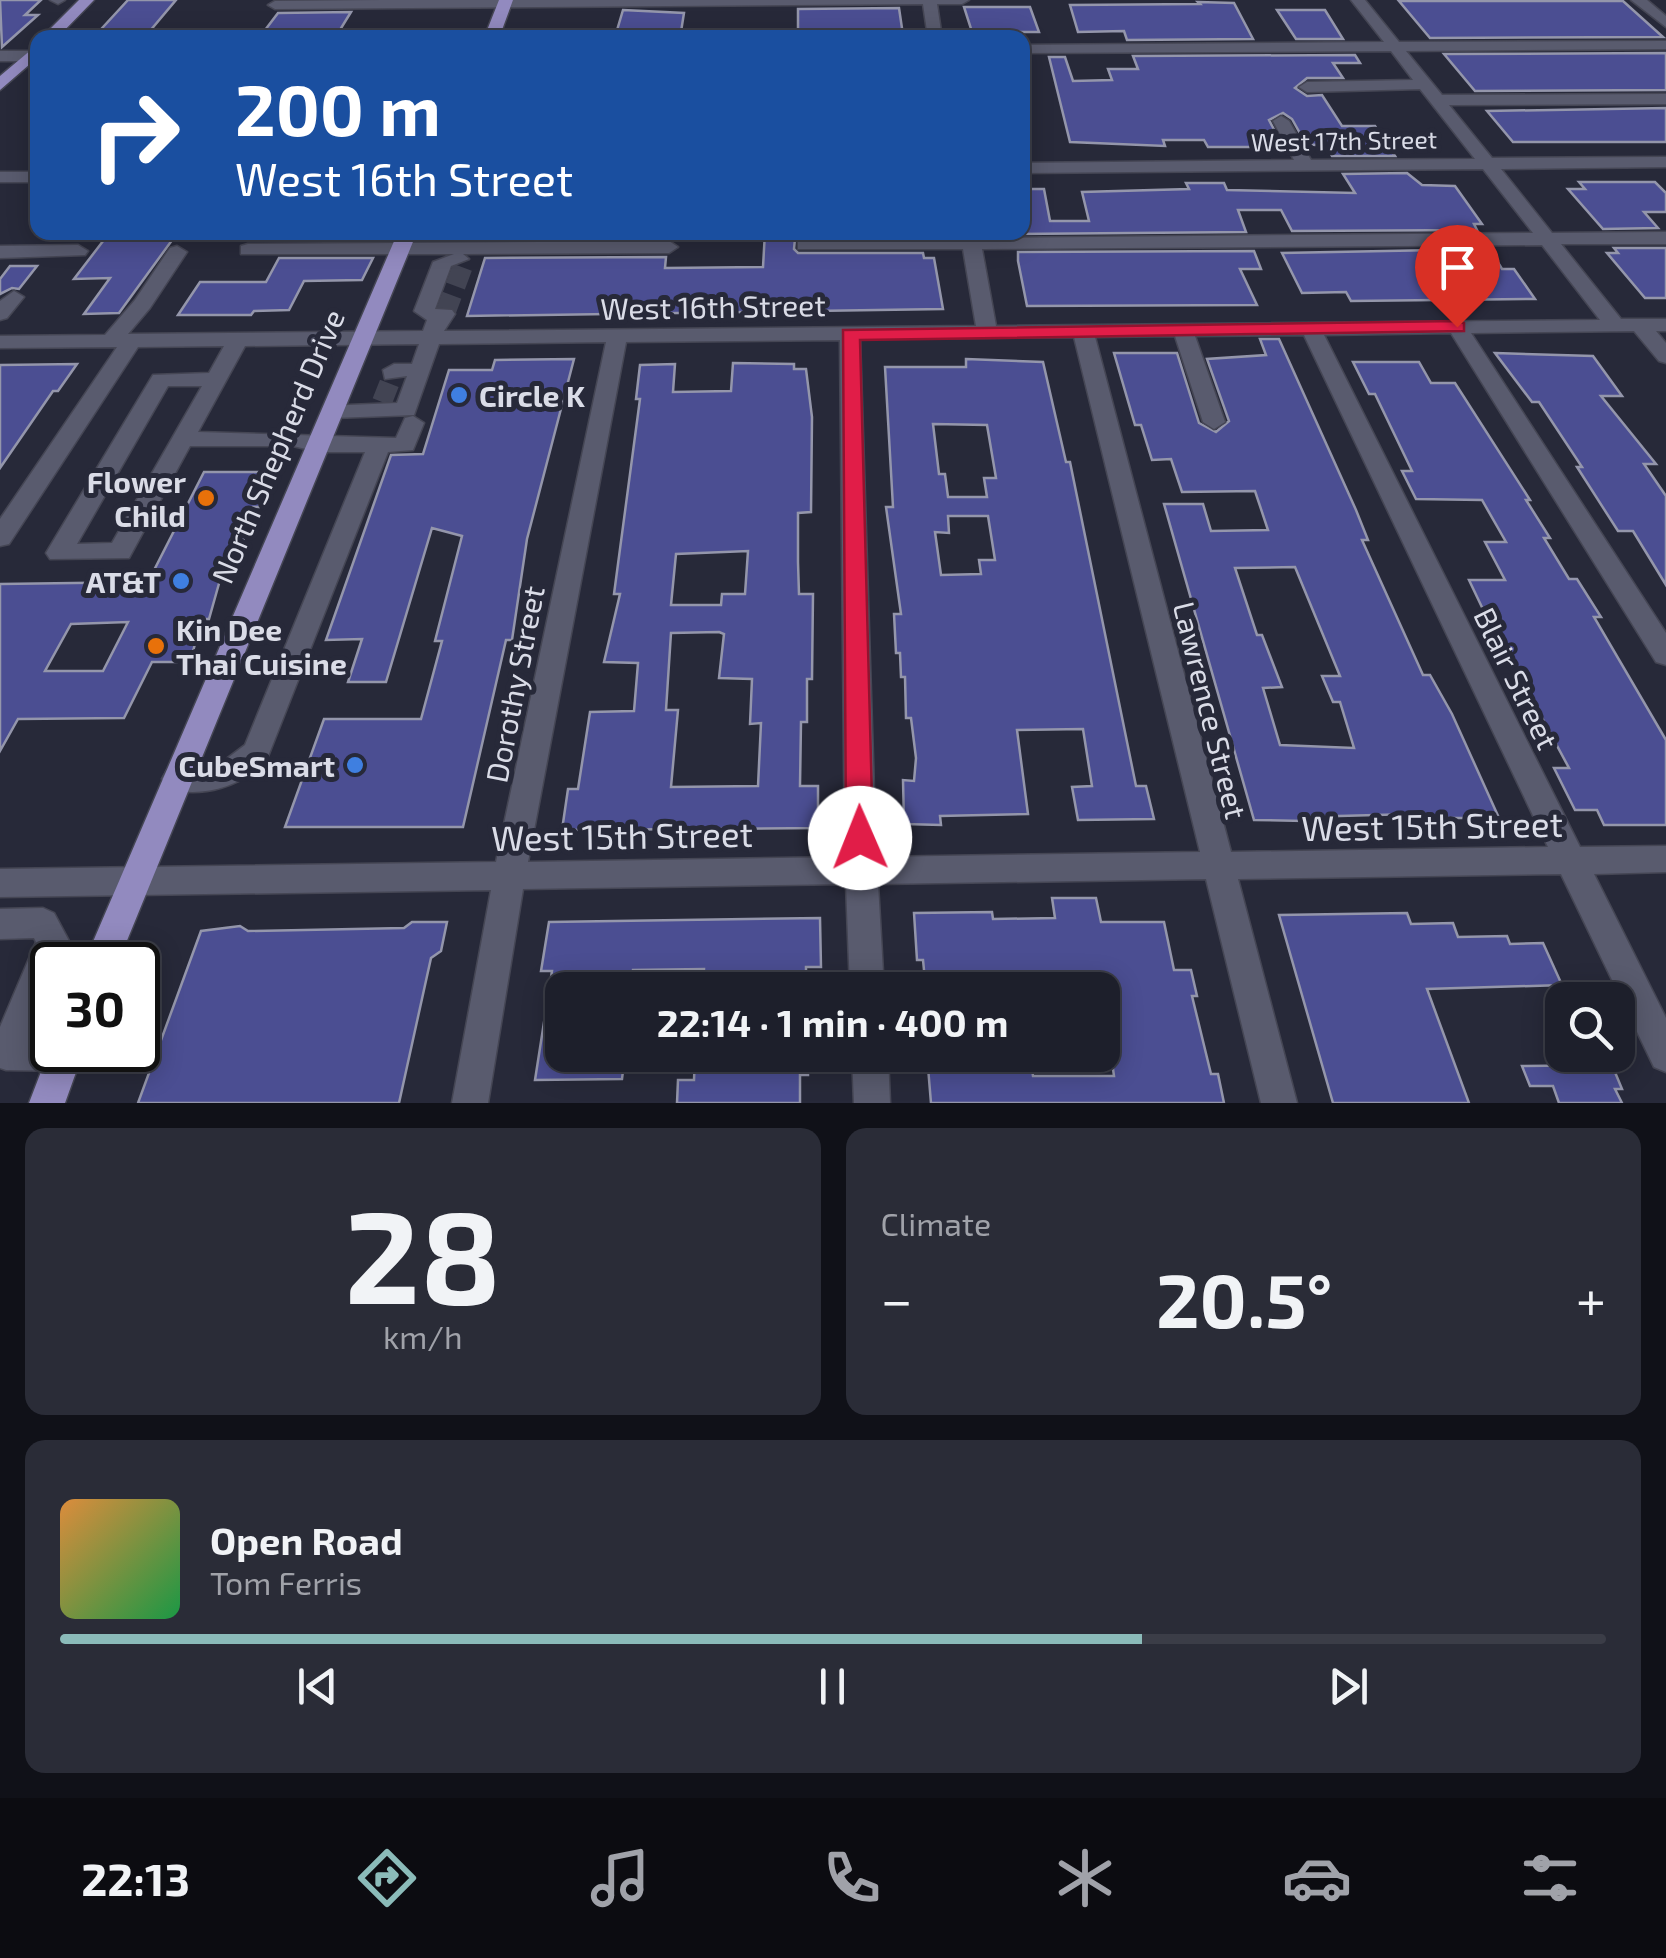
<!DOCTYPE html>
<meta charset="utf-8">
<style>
:root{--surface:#1d1f2b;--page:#2a2c37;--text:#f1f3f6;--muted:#a0a2a9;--line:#3b3d47;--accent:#8bbbb9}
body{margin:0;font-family:"Exo 2",sans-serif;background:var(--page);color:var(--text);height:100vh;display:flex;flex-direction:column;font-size:38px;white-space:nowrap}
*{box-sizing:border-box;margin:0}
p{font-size:32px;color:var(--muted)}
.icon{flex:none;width:55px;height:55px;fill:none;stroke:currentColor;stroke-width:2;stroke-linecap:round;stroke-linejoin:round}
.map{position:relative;height:1103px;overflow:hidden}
.drawer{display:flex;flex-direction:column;gap:25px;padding:25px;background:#101118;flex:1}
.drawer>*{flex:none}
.hud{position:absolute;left:30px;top:30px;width:1000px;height:210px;border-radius:20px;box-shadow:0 5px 25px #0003,0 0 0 2px var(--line);background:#1a4fa0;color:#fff;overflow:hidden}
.fabs{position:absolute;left:1545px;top:982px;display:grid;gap:20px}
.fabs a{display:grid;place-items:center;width:90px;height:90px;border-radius:20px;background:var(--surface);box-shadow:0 5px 25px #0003,0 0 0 2px var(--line);font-size:50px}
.speed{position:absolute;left:30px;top:942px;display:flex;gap:20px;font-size:50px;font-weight:700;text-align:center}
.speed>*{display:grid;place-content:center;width:130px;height:130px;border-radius:50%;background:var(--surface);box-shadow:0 5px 25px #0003,0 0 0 2px var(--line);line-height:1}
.speed .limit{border:5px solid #111;border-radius:15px;background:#fff;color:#111}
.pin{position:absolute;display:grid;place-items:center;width:85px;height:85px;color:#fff;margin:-102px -42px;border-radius:50% 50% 50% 0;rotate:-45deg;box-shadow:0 0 10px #0007}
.pin .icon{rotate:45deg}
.me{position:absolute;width:110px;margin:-55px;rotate:359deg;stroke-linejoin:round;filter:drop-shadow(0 0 8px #0008)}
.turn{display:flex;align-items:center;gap:35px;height:210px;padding:0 40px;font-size:45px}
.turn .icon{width:130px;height:130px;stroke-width:2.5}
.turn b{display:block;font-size:70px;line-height:85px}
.big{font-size:75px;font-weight:700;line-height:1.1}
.drawer .widget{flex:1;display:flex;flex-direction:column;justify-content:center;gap:15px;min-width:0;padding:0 35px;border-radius:20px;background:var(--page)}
.drawer .dial{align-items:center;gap:0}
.dial b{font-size:130px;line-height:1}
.song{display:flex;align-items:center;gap:30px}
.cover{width:120px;height:120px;border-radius:15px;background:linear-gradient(135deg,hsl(30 70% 55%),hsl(140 70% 35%))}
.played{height:10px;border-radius:5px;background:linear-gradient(90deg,var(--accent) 70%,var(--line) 70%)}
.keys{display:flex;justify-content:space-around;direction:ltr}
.heat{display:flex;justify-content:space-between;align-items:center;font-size:55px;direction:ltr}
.drawer .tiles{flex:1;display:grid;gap:25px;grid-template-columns:1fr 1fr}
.widget:last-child{grid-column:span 2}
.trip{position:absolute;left:545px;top:972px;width:575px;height:100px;border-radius:20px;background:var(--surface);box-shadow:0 5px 25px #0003,0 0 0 2px var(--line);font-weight:700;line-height:100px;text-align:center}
.tab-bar{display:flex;height:160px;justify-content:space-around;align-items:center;background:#0c0c11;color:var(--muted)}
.tab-bar .icon{width:70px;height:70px}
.tab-bar .current{color:var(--accent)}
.tab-bar b{font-size:45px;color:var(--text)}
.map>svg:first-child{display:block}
</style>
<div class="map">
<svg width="1666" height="1103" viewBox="0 0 1666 1103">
<rect width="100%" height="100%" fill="#272939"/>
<path fill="#4b4e92" stroke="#9496ab" stroke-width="2.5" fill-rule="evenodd" d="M0 0H41L25 15H38L2 47Z
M128 0H176L144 38H93Z
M1399 1H1623L1663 37 1430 38Z
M1198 2 1234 3 1253 39 1127 40 1124 31 1078 32 1070 5 1200 4Z
M964 7H1030L1039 32H972Z
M899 8 903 35 798 38V9Z
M623 10 684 13 680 38 615 37Z
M1277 10H1325L1343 39H1296Z
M351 12 335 38H259L278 13Z
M1666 53V90L1475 91 1444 54Z
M1355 55 1360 63H1333L1343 78H1307L1295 88 1307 96 1322 95 1342 126H1375L1395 156H1332L1326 146 1306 144 1292 119 1283 113 1269 120 1281 143H1261L1263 147H1208L1204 140H1163L1165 146 1070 142 1049 57H1065L1073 81 1112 80 1108 69H1138L1133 56Z
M1666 108V142H1513L1487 111Z
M1407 173 1422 185 1455 186 1482 224H1474L1477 230 1292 231 1281 210H1238L1246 232 1015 234 1014 232H1022V189H1044L1050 221H1089L1082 192 1189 189 1186 183H1224L1227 190 1355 193 1343 174Z
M1579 182H1655L1666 193V212H1644L1658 228 1603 229 1568 189H1585Z
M110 232H178L119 313 84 314 110 278 74 279Z
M293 232H384L381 239 289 240Z
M493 232H669L668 237 491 239Z
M765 232H921L805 235 795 239 794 249 798 253H923L924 258H934L943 309 467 316 485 258 666 257 665 268 763 267Z
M1614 248H1666V298H1645L1607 253H1618Z
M1490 249 1502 269H1514L1535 299 1351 301 1346 292 1302 293 1282 253Z
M1254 251 1261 269H1240L1257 305 1027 306 1018 261V252Z
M279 258H373L362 280 304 281 289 310 254 311 251 315H178L200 282H266Z
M10 266H37L19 289 12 288 0 294V279Z
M1260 339H1279L1356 510 1368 540H1362L1423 675H1430L1452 714 1499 818H1414L1412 814 1303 817 1304 821 1254 820 1164 504H1203L1211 531 1268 530 1255 491 1182 492 1171 459 1152 460 1141 425H1135L1114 353H1177L1199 423 1216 432 1229 421 1207 359 1266 355ZM1295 567 1340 676H1322L1333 702H1340L1354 748 1280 745 1263 688 1282 687 1262 635H1257L1235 568Z
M1495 353 1593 356 1622 396H1601L1656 464H1644L1666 496V585L1633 531H1618L1577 467H1582L1539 402H1532Z
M574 359 527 539 512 640H506L463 827H285L324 719H421L442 641H435L462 536 432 528 386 682H348L362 639 326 640 391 455 423 454 449 370H492L495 360Z
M966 359 1043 362 1066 462H1070L1136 786H1146L1154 819 1078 820 1072 787 1092 786 1083 729 1017 730 1028 814 940 816 941 825 904 824 903 780 914 781 916 758 911 718H906L905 677H901L900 653H896L894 614H901L886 507H893L885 367H966ZM933 424 987 425 996 478H984L987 497H948L945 474H939ZM948 516H988L995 560H979L981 574 941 575 935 532 949 533Z
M1353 362H1419L1431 383H1455L1530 500H1526L1550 538H1544L1569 579H1577L1601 617H1594L1666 740V825H1604L1597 810H1575L1554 768H1569L1505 649 1495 650 1481 622H1489L1469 580H1505L1485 542H1506L1482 500 1416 499 1402 471H1412L1375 394H1369Z
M733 363 794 364V369H806L812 417 811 512 798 513V562L799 594H813L812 679H807V722H801L800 786H818V828L562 830 568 789H578L590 712 634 711 638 663 604 662 620 594H614L640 399H636L640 365 675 364 673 392 731 391ZM748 551 745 594H722L721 605H671L676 554ZM719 632 724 634 719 678 752 679 750 724 761 723 758 786 671 787 678 710H666L671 633Z
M77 364 58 391H53L0 468V365Z
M204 472H268L259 507H253L243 542H237L226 580H220L209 619H202L190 662H152L124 718 18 719 0 751V584L148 582ZM128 622 103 671H45L71 624Z
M1052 898H1096L1101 922H1164L1174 970H1191L1197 996H1192L1211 1074H1218L1224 1103H931L927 1055H1030L1033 1076H1114L1102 990H926L923 960H917L914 913 992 912 993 919 1055 918Z
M1407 913 1411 924 1453 923 1458 937 1507 936 1510 944 1543 943 1562 985 1427 989 1469 1103H1333L1279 915Z
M820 918 821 967H806V990H703L704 969 633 970 631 990H562V1055H625L622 1079 535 1080 552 971H541L549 922Z
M412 922H447L441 951 431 958 399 1103H138L201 931 240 926 248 931 404 928Z
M695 1055H808V1075H800V1103H677L678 1080H694Z
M1612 1065 1622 1089H1615L1622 1103H1559L1553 1086H1530L1522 1066Z"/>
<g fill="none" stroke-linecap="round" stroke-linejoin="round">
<path stroke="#424453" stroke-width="20" stroke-dasharray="20 10" stroke-linecap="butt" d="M445 314 464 263
M382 402 393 374"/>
<g stroke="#454654" stroke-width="3">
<path id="minor" d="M50 0H65L58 4Z
M382 0H969L962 4H937L942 38H928L923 4 275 9 268 5 275 1Z
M1351 0H1365L1399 42 1666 41V49L1406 51 1442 95 1666 94V104L1449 105 1492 158 1666 157V167L1501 169 1552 233 1666 232V244H1561L1621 319H1666V331H1656L1666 343V363L1659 361 1634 331 1471 333 1666 633V665L1656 662 1451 333 1324 335 1580 847 1666 846V872L1594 874 1666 1018V1072L1654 1067 1561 874 1238 879 1297 1103H1261L1206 879 878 884 884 990H850L846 884 523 889 488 1103H452L491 890 0 897V869L496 862 606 342 439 344 414 415 333 418 325 416 322 411 325 406 397 403 407 376 385 379 383 370 394 364H412L419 344 245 346 198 432 396 438 405 418 413 416 424 423 413 450 388 452 267 759C244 786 201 799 167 788L162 779 167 770 221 763 245 745 365 452H319L293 446H190L129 558 50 559 46 553 153 375 209 373 224 346 138 347 9 544 0 546V519L117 347 0 348V336L105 335 135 300 170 248 177 246 187 252 150 308 128 334 423 331 427 320 414 311 433 262 454 254H241V246L248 244 669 241 678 247 669 253 463 254 469 259 451 266 435 309 452 310 455 314 444 331 976 326 963 249H798V241L805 239 961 238 960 232H978L979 238 1533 233 1483 169 1022 173V163L1294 160 1273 121 1281 116 1289 121 1311 160 1475 159 1420 89 1307 92 1299 87 1307 82 1413 80 1391 51 1022 53V45L1384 42ZM1542 245 1600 320 996 326 982 249ZM1304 335 1548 847 1231 852 1095 337 1175 336 1203 422 1214 429 1225 422 1195 336ZM1074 337 1200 852 876 857 860 339ZM840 340 845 857 528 862 626 342ZM168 386H202L112 543 77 544Z
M1631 0H1647L1666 16V27Z
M0 51H38V61H0Z
M0 172H38V182H0Z
M78 245 88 251 85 255 0 258V246Z
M14 291 24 297 7 318 0 320V301Z
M43 908 54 913 69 941 68 947 101 946 113 950 118 961 116 965H52V986L31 1036 52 1037V1050H81L77 1066 65 1071 6 1070 0 1068V1027L36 942 34 938 0 939V909Z
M852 1055H888L890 1103H854Z"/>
</g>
<g stroke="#454654" stroke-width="3">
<path id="major" d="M79 0H94L57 38H41Z
M499 0H513L499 38H484Z
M38 44V57L0 90V76Z
M398 232H417L117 965H83Z
M52 1043V1050H84L65 1103H29Z"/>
</g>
<use href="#minor" fill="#595b6e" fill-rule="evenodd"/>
<use href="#major" fill="#928abf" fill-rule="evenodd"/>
</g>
<path fill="#e11d48" stroke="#92132f" stroke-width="2.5" d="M1457 321 1464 323V331L860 340 873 838 869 846 860 850 850 846 846 838 843 330Z"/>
<g fill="#3f7fe0" stroke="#272939" stroke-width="4">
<circle cx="459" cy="395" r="10"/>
<circle cx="181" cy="581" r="10"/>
<circle cx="355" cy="765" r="10"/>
</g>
<g fill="#e8710a" stroke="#272939" stroke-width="4">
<circle cx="206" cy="498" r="10"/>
<circle cx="156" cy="646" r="10"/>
</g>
<g text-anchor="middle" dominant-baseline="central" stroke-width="10" stroke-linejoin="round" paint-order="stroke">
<g font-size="25" fill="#dadce7" stroke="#272939">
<text transform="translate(1344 140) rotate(-1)">West 17th Street</text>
</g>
<g font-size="30" fill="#dadce7" stroke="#272939">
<text transform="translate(713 306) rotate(-1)">West 16th Street</text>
<text transform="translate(277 446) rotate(-67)">North Shepherd Drive</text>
<text transform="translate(1517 678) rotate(64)">Blair Street</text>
<text transform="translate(514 684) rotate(-79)">Dorothy Street</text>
<text transform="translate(1211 710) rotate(76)">Lawrence Street</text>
</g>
<g font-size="30" font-weight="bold" fill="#dadce7" stroke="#272939" text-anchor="end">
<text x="479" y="395" text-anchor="start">Circle K</text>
<text x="186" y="481">Flower<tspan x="186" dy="34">Child</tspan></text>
<text x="161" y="581">AT&amp;T</text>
<text x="176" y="629" text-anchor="start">Kin Dee<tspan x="176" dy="34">Thai Cuisine</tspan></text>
<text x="335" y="765">CubeSmart</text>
</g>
<g font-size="35" fill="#dadce7" stroke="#272939">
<text transform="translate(1432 825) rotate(-1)">West 15th Street</text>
<text transform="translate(622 835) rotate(-1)">West 15th Street</text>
</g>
</g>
</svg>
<div class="fabs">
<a><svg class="icon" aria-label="search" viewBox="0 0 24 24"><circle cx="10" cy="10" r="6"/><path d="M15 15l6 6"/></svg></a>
</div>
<div class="speed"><div class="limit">30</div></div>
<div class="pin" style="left:1457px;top:327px;background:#d93025"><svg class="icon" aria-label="arrive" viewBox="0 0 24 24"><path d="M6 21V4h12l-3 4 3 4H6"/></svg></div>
<svg class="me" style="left:860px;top:838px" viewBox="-20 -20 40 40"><circle r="19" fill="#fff"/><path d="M0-13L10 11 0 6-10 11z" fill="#e11d48"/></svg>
<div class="trip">22:14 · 1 min · 400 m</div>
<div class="hud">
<div class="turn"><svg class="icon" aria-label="right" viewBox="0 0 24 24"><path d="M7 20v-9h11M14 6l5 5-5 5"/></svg><div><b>200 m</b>West 16th Street</div></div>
</div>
</div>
<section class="drawer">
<div class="tiles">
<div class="widget dial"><b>28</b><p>km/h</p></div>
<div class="widget"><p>Climate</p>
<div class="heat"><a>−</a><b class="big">20.5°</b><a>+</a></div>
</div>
<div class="widget">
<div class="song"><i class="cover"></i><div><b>Open Road</b><p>Tom Ferris</p></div></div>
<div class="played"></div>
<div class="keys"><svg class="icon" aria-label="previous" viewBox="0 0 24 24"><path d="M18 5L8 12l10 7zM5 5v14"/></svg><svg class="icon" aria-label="pause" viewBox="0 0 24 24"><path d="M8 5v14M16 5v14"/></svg><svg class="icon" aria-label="next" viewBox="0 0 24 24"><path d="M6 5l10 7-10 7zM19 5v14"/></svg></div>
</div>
</div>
</section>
<nav class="tab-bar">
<b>22:13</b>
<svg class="icon current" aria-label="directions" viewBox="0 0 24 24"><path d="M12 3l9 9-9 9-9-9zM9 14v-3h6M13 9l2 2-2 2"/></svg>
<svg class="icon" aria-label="music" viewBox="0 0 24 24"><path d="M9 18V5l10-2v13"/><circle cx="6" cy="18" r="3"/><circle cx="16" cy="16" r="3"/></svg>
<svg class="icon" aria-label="phone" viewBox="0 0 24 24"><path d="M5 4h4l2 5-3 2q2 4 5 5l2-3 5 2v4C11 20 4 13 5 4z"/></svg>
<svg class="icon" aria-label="climate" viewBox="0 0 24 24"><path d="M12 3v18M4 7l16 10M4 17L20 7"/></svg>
<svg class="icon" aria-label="car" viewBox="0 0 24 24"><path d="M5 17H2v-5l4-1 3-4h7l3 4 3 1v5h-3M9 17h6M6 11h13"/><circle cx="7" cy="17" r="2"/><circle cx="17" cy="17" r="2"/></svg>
<svg class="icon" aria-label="filters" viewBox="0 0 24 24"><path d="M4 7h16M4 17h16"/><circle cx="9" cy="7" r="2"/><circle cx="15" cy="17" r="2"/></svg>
</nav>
